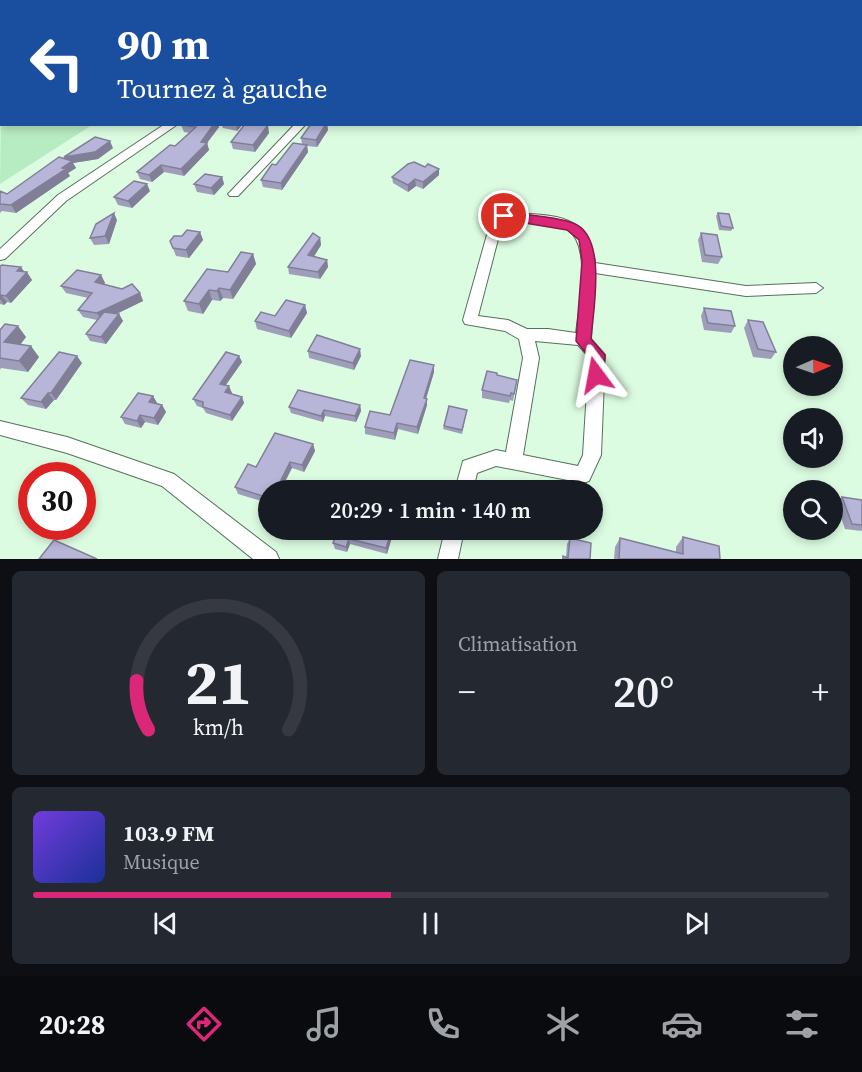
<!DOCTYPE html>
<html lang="fr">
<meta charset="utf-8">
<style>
:root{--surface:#171b24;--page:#242831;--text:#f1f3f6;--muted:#9ea1a6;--line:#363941;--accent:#db2777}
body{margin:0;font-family:"Source Serif 4",serif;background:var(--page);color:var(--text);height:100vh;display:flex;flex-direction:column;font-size:22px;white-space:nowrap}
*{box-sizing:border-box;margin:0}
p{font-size:20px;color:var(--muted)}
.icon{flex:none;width:33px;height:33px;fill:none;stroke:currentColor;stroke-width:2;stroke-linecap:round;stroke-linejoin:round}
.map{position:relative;height:559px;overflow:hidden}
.drawer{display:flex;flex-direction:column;gap:12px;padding:12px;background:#0d0f14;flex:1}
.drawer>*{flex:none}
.hud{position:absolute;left:0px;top:0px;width:862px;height:126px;box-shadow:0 3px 9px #0003;background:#1a4fa0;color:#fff;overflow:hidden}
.needle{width:39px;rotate:88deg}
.buttons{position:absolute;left:783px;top:336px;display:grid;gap:12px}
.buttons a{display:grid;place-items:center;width:60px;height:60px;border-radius:50%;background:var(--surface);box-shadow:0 3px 9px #0003;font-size:30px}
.speed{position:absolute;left:18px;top:462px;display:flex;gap:12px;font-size:30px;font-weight:700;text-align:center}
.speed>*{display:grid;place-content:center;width:78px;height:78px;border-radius:50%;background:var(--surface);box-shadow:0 3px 9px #0003;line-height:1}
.speed .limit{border:9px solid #d22;background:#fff;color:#111}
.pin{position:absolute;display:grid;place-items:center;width:51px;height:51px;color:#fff;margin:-26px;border:3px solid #fff;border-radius:50%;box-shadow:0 2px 6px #0007}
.me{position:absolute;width:66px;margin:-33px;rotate:347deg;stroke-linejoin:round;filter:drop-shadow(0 0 4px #0008)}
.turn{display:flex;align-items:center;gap:21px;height:126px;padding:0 18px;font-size:27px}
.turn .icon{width:78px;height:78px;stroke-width:2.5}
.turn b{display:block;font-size:42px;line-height:51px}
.big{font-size:45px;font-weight:600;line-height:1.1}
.drawer .widget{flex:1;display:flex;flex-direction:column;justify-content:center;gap:9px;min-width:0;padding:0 21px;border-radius:9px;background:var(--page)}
.drawer .dial{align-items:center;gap:0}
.dial svg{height:156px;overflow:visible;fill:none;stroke:var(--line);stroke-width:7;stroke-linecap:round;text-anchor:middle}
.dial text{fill:var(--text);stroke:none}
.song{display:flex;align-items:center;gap:18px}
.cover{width:72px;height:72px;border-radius:9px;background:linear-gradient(135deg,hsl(260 70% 55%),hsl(230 70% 35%))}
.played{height:6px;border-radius:3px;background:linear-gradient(90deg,var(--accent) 45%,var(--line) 45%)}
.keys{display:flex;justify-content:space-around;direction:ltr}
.heat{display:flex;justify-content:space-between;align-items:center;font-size:33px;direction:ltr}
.drawer .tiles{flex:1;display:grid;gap:12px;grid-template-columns:1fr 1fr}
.widget:last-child{grid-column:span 2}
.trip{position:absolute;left:258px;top:480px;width:345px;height:60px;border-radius:30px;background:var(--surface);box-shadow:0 3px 9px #0003;font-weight:600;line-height:60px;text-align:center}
.dock{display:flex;height:96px;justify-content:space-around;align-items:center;background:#090b0e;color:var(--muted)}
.dock .icon{width:42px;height:42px}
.dock .on{color:var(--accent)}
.dock b{font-size:27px;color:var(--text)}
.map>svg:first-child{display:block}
</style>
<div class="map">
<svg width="862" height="559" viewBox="0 0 862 559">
<rect width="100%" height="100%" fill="#dcfce2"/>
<path fill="#b7ecc2" d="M1 105 2 124 92 125 0 184Z"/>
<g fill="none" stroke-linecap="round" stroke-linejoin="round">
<g stroke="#56715b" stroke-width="2">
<path id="minor" d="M248 0H256L248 2Z
M0 52H2V58H0Z
M165 124H178L66 201 5 259 0 260V249L58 195Z
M295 124H306L238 196H230L228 194 230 192Z
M504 212C548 217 587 208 595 263L746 286 816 283 823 288 816 293 746 296 595 273 591 339 605 355 601 455 589 481 583 483 496 466 477 473 473 490H455L463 461 496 450 506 452 523 358 519 339 505 331 465 324 463 320 492 217 494 214ZM503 220C522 221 552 219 568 230 592 246 579 308 576 333L548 329H527L508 320 478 316ZM535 341 578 345 589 357 583 455 578 466 523 455 539 358Z
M0 421 67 437 174 474 276 552 279 559H253L162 486 67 453 0 435Z
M445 530H464L458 559H438Z"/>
</g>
<use href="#minor" fill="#fff" fill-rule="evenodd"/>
</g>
<path fill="#9e9dba" d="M0 0H61L59 2H0Z
M182 124H218L219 127 207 143 209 150 184 176 164 172 152 182 140 179 137 172 175 146 190 133 184 132 181 125Z
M221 124H243L237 131 223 128Z
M311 124H327L328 130 317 147 307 146 308 152 282 190 263 187 261 180 276 165 302 144 301 138Z
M269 133 255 152 233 149 231 142Z
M113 148 98 159 73 163 76 168 68 173 70 176 16 213 2 211 0 213V191L7 194 65 159 64 157Z
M425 167 439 169V175L423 189 416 186 408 192 393 183 392 177Z
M222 177 224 184 214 195 197 192 194 184Z
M150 191 132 208 118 205 114 197Z
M718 213 733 228 731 231 719 230 716 216Z
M117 220 109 244 94 245 90 238Z
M200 232 203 240 189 258 176 256 170 241 182 236Z
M701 233 722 257 718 264 702 262 698 240Z
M320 238 321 245 314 256 327 260 328 267 320 279 289 274 288 267Z
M253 254 256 264 233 299 223 298 220 301 212 300 203 314 188 311 184 301 228 272Z
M0 266 24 272 32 280 11 303 7 302 4 305 0 304Z
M101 275 105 283 103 284 140 293 143 301 116 314H119L123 321 106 344 90 341 86 334 97 320 83 317 78 310 88 298 66 293 61 286Z
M305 305 307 313 291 338 257 329 255 321 275 316Z
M704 308 735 326 731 333 704 330 701 316Z
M748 320 776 352 771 359 753 357 744 328Z
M0 330 26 337 20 345 39 357 28 372 1 368 0 370Z
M308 351 361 356 354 370 309 358Z
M239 356 242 362 226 385 232 393 231 394 242 397 244 403 232 421 206 413 203 408 197 406 193 399Z
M82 363 56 400H54L46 409 28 405 21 398Z
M434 372 426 399H427V405L418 434 398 429 395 440 365 434V427L390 415Z
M497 375 517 380 513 401 510 400 509 403 482 398V390Z
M153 396 157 403 162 405 166 412 158 425 145 422 141 428 125 424 121 417Z
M360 405 361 411 356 422 325 416 323 422 291 413 289 407Z
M467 410 462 434 443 429 444 426Z
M313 444 315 451 304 472 292 468 268 490V503L238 494 235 487 256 467Z
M842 497 862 525V530L861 531 845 529 836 503Z
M338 530H394L387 554 350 544 347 552 335 549 333 543Z
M683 537 720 559H614L615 547 620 538 676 552V547Z
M570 538 590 559H562L563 556 566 557 567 544Z"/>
<path fill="#817f97" d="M47 0H61L59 2H45Z
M214 124H218L219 127 207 143 209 150 184 176 181 169Z
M236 124H243L237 131Z
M326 124H327L328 130 317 147 316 140Z
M268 125 269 133 255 152 253 145Z
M110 141 113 148 98 159 73 163 76 168 68 173 70 176 16 213 11 205 68 164 64 157Z
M307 145 308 152 282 190 281 183Z
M161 165 164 172 152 182 149 175Z
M439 169V175L423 189V182Z
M222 177 224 184 214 195 211 188Z
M415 179 416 186 408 192V185Z
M147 184 150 191 132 208 128 201Z
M114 213 117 220 109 244 105 236Z
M200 232 203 240 189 258 186 250Z
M320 238 321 245 310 263 308 255Z
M253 254 256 264 233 299 230 290Z
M327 260 328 267 320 279 318 272Z
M21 267 26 274 27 272 32 280 11 303 6 296 17 271Z
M101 275 105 283 99 290 95 282Z
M219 288 223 298 220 301 217 291Z
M209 290 212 300 203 314 199 304Z
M140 293 143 301 102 321 97 313Z
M1 295 7 302 4 305 0 299V296Z
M305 305 307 313 291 338 289 331Z
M119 314 123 321 106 344 101 337Z
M18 326 26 337 13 354 4 342Z
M31 346 39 357 28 372 19 361Z
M360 349 361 356 354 370 353 363Z
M77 356 82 363 56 400 51 393Z
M239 356 242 362 222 390 220 384Z
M434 365V372L424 405V398Z
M229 386 232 393 228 399 225 392Z
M48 393 54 400 46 409 41 402Z
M153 396 157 403 149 402Z
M242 397 244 403 232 421 230 415Z
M427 399V405L418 434 417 427Z
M162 405 166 412 158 425 154 418Z
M360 405 361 411 356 422 355 416Z
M324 410 325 416 323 422 321 416Z
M140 415 145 422 141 428 137 421Z
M397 423 398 429 395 440 394 433Z
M313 444 315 451 304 472 302 465Z
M290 462 292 468 281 490H276Z
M392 530H394L387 554 386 548Z
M349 539 350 544 347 552 346 547Z"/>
<path fill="#b8b6d8" stroke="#817f97" stroke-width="1.5" d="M19 0H47L45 2H17Z
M87 0H237L234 2H85Z
M340 0H361L364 2H336Z
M182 124H214L201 142 207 143 181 169 161 165 149 175 137 172 170 145 175 146 196 127 181 125Z
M245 124H261L268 125 253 145 231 142Z
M311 124H326L316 140 301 138Z
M95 137 110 141 95 152 64 157Z
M293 143 307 145 281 183 261 180 272 164 276 165Z
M59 157 72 161 62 168 66 169 11 205 0 204V191L7 194Z
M414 162 425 167 428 164 439 169 423 182 415 179 408 185 392 177 408 164Z
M205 174 222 177 211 188 194 184Z
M134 181 147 184 128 201 114 197Z
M114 213 105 236 90 238 96 224Z
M718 213 729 214 733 228 721 226Z
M187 230 200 232 186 250 173 248 170 241 174 236H182Z
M313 233 320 238 308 255 327 260 318 272 288 267Z
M701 233 717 235 722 257 705 255Z
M241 252 253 254 230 290 219 288 217 291 209 290 199 304 184 301 207 269 228 272Z
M2 265 21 267 17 271 27 272 6 296 1 295 0 296V266Z
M77 270 101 275 95 282 122 289 132 284 140 293 97 313 78 310 92 293 61 286Z
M286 300 305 305 289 331 255 321 261 312 275 316Z
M704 308 731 311 735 326 708 323Z
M104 312 119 314 101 337 86 334Z
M748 320 763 322 776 352 758 349Z
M5 324 18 326 4 342 31 346 19 361 0 358V330Z
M317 335 360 349 353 363 308 351Z
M59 352 77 356 51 393H48L41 402 21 398Z
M226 352 239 356 220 384 229 386 225 392 242 397 230 415 203 407V402L193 399Z
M410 360 434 365 424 398 427 399 417 427 397 423 394 433 365 427 370 411 390 415Z
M487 371 497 373V375L517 380 514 394 511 393 510 396 482 390Z
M298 390 360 405 355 416 324 410 321 416 289 407Z
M138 393 153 396 149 402 162 405 154 418 140 415 137 421 121 417Z
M449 406 467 410 462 430 444 426Z
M275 433 313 444 302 465 290 462 276 490H268V498L235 487 248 464 256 467Z
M842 497 862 500V525L852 524Z
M338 530H392L386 548 349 539 346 547 333 543Z
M683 537 719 546 720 559H619L620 538 683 554Z
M570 538 591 543 590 559H563V556L568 558Z
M54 540 97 559H39Z"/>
<path fill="#db2777" stroke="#8e194d" stroke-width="1.5" d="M504 212C525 215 554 216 573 223 608 236 593 310 591 339L605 355 602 379 596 381 591 379 588 375 589 357 576 341 582 261 579 240 567 230 500 219 498 216Z"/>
</svg>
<div class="buttons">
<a><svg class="needle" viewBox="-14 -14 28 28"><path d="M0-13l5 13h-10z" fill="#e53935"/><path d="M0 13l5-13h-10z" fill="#9ea1a6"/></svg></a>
<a><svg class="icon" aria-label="sound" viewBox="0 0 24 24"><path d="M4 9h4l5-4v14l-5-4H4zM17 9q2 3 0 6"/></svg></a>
<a><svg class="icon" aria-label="search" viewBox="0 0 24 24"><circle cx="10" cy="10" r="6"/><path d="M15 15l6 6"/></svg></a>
</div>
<div class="speed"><div class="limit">30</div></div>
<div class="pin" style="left:504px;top:216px;background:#d93025"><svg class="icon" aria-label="arrive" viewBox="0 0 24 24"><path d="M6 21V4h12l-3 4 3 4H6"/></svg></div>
<svg class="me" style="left:596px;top:375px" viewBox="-20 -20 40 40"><path d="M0-17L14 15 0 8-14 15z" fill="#db2777" stroke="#fff" stroke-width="4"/></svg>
<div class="trip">20:29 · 1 min · 140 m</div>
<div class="hud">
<div class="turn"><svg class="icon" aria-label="left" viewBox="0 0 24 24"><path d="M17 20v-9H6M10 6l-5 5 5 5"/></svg><div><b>90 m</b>Tournez à gauche</div></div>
</div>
</div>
<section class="drawer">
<div class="tiles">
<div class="widget dial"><svg viewBox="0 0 100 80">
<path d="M14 69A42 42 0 1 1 86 69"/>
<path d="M14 69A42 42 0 0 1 8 44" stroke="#db2777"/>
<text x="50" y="56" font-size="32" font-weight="700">21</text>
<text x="50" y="72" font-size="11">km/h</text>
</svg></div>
<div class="widget"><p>Climatisation</p>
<div class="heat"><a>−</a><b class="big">20°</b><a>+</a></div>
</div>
<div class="widget">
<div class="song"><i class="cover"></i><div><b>103.9 FM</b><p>Musique</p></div></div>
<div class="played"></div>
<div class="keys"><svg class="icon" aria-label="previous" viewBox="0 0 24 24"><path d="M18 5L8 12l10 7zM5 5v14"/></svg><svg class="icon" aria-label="pause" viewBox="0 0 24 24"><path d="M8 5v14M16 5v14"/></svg><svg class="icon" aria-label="next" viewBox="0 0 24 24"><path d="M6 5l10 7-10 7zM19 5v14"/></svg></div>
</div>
</div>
</section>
<nav class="dock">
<b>20:28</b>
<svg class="icon on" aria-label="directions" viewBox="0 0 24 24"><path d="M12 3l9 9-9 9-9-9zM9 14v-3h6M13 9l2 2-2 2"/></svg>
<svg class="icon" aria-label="music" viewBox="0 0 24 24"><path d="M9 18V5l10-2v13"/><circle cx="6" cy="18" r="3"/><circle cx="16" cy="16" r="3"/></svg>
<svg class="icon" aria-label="phone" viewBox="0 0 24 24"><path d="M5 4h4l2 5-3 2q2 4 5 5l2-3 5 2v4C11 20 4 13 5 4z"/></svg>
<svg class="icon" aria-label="climate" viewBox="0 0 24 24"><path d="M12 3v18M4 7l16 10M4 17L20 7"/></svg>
<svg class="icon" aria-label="car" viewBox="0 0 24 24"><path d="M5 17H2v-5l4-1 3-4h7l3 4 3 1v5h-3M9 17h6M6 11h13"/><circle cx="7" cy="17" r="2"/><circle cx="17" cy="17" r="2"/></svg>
<svg class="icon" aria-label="filters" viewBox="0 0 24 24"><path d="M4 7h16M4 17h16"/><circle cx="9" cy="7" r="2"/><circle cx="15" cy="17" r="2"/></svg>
</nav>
